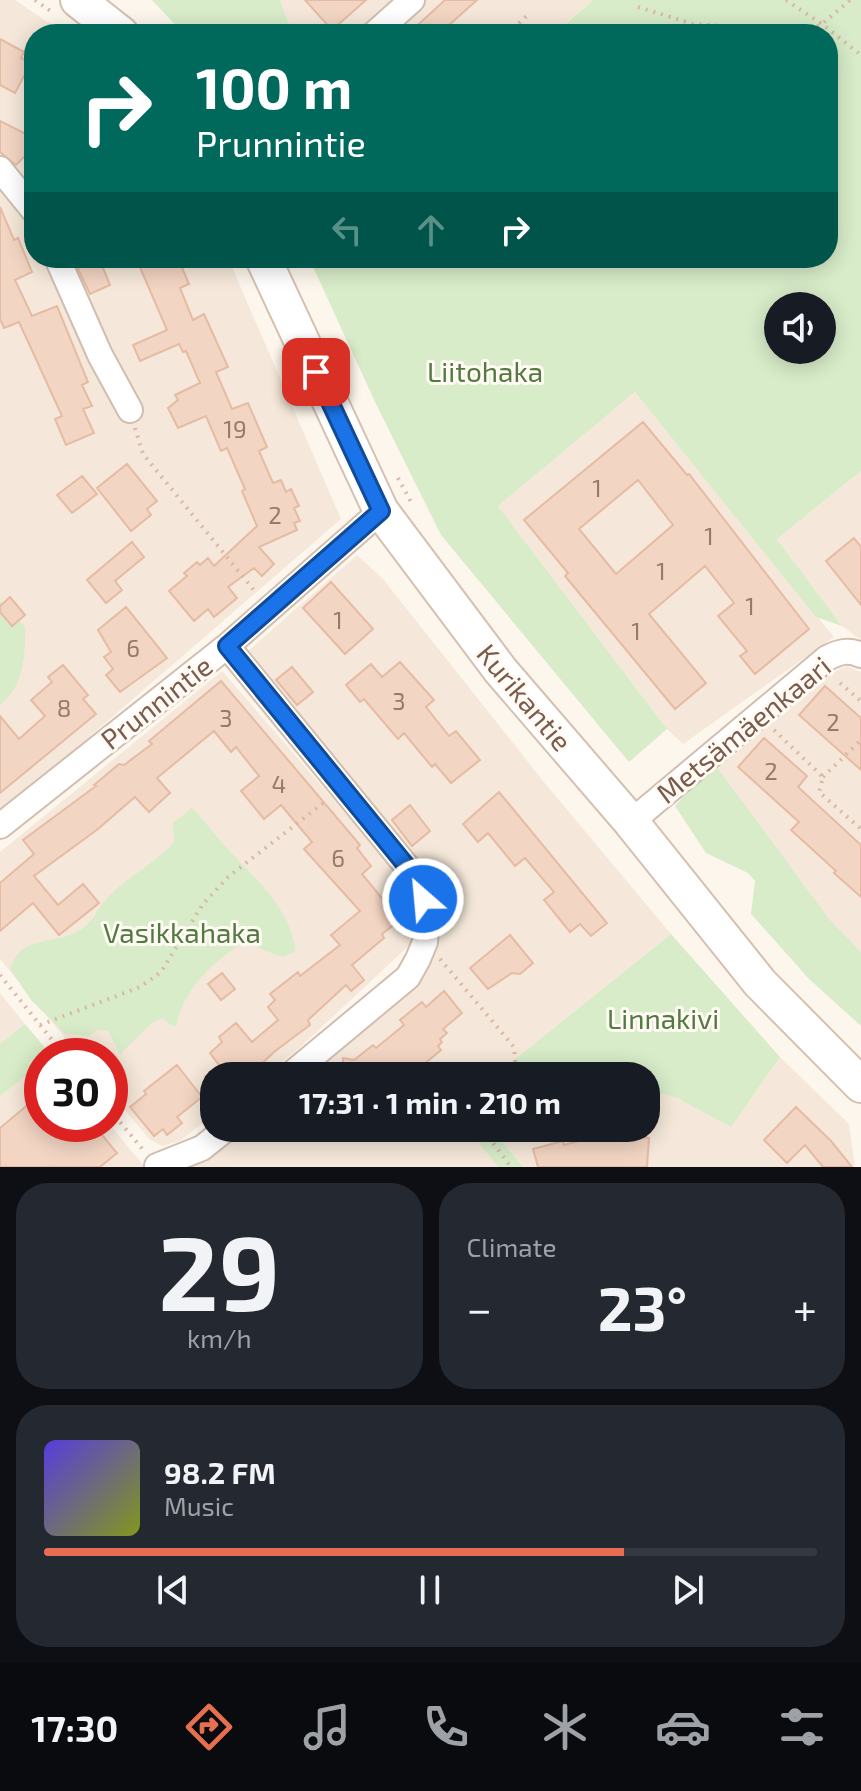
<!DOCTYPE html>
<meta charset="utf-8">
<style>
:root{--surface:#171b24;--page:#242831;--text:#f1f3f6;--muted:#9ea1a6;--line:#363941;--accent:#e76f51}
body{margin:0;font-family:"Exo 2",sans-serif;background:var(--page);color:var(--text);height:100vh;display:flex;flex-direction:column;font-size:30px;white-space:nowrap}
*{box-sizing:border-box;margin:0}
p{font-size:26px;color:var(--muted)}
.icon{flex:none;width:44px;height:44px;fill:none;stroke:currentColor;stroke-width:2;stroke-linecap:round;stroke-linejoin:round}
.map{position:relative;height:1167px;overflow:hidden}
.sheet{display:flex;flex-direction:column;gap:16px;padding:16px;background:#0d0f14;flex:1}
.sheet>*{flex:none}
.guide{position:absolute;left:24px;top:24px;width:814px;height:244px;border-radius:32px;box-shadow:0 4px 20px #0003;background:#00695c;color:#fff;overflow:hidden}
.fabs{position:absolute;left:764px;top:292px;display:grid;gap:16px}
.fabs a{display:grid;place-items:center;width:72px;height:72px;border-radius:50%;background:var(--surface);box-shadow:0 4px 20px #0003;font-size:40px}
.speed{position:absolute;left:24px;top:1038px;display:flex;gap:16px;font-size:40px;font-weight:700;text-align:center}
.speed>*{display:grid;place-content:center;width:104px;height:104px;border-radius:50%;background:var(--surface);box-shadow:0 4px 20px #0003;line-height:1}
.speed .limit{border:12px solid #d22;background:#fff;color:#111}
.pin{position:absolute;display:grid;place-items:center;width:68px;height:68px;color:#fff;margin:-34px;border-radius:16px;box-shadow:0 4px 12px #0006}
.me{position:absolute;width:88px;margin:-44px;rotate:333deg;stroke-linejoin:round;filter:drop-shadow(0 0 6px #0008)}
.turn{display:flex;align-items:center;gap:28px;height:168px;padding:0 40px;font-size:36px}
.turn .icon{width:104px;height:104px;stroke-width:2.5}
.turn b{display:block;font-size:56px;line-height:68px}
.lanes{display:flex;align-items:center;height:76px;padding:0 40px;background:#0003;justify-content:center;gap:40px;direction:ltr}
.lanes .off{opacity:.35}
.big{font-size:60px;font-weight:700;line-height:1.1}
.sheet .tile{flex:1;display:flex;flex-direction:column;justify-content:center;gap:12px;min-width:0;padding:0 28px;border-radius:32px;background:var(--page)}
.sheet .dial{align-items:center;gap:0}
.dial b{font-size:104px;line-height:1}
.song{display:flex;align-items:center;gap:24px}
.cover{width:96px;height:96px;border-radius:12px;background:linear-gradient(135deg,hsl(250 70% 55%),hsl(70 70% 35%))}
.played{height:8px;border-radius:4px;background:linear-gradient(90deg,var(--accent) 75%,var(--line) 75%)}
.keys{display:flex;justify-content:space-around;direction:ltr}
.heat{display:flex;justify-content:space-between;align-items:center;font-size:44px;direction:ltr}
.sheet .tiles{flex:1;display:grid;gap:16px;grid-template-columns:1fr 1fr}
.tile:last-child{grid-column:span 2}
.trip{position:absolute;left:200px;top:1062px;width:460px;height:80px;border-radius:32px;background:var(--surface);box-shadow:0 4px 20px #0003;font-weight:700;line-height:80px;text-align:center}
.tab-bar{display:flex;height:128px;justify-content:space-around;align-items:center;background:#090b0e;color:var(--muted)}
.tab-bar .icon{width:56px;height:56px}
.tab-bar .on{color:var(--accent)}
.tab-bar b{font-size:36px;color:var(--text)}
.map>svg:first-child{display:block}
</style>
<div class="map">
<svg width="861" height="1167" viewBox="0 0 861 1167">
<rect width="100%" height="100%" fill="#fdf6ec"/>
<path fill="#f5e8da" d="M0 0H15L65 34H34V258H228L341 519 0 814Z
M280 0H593L561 27 566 34H293Z
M635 392 834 637 683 744 667 729 498 506Z
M861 471V640L842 626 777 539Z
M357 555 383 579 543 781 671 934 494 1076H301L430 959 439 920 429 879 247 652Z
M847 666 861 672V952L829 920 714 763 808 684Z
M222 671 385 859 409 894 415 915V940L295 1052 263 1076H214V1114L180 1141 162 1146 150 1140 110 1092V1056H80L0 959V852Z
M0 993 25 1024 0 1044Z
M780 1057 849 1124 855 1167H523L500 1139V1128H646V1089L677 1098 731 1126Z
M42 1064V1124H109L145 1167H0V1096Z
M238 1128H467L498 1167H182Z"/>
<path fill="#d8ecc9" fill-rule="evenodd" d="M152 0H280L293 34H184Z
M593 0H861V471L777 539 842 626 816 617 635 392 498 506 667 729 629 762 441 535 376 404 309 258H511L531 266 540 258H828V34H566L561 28ZM778 306H822V350H778Z
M0 601 25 627C26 654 23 689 0 705Z
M714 763 829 919 861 952V1026L809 979 751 914 755 881 748 873 706 853 675 806Z
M192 808C205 821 214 834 226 847 255 879 289 906 296 951L283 957 263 950 247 941C216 958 183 989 176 1026L170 1025 162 1018 152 1023 120 1054 108 1031 97 1030 89 1036 65 1034 31 1000 10 969C22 932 56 947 82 929 93 921 98 909 106 899 126 877 154 865 174 842L173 823Z
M671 934 780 1057 731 1127 677 1098 646 1089V1076H494Z
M25 1024 52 1056H42V1064L0 1096V1044Z
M467 1128H500V1139L523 1167H498Z"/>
<path fill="#f3d5c3" stroke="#e6bba3" stroke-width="2" fill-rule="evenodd" d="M305 0H366L332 30Z
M445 0H477L439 34H408Z
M0 39 24 52 21 58 31 63 15 93 0 85Z
M0 121 34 138V147L16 165 0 152Z
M0 207 14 240 18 238 32 272 15 280 32 316 57 306 88 382 82 385 92 406 83 409 94 433 66 445 55 419 62 416 19 322 4 328 0 319Z
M73 258H99L110 285 90 294Z
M136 258H178L189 284 180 288 193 320 204 314 228 367 216 372 232 409 248 403 267 447 259 451 273 483 281 480 286 492 291 489 299 506 294 508 300 521 294 523 297 530 259 547 274 564 262 576 254 568 228 587 237 598 214 617 208 609 194 621 169 591 187 576 184 573 197 562 200 565 208 558 214 566 257 526 242 491 245 489 227 448 221 451 206 416 178 428 168 408 178 400 175 395 200 383 186 351 183 352 179 344 140 361 133 345 167 330Z
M643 422 687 475 689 474 809 629 755 674 740 656 747 651 718 616 734 603 705 566 649 614 706 683 675 709 565 576 568 573 524 520ZM638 480 673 525 616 574 579 529Z
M127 464 157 501 147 509 151 515 131 531 97 488Z
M82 476 97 494 72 513 57 495Z
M854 538 861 547V605L826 561Z
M132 542 144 557 115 581 122 590 106 603 87 580Z
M331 582 373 629 345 654 303 608Z
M10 597 25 615 12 626 0 612V606Z
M126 607 167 658 120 692 106 675 113 669 104 657 111 652 98 630Z
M400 662 434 700 426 707 449 736 456 731 480 760 451 783 435 764 432 767 404 733 398 739 364 699 360 702 346 685 371 664 382 677Z
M63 665 88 695 83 699 96 714 0 793V716L19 739 45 716 31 700 52 682 48 677Z
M292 667 313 692 297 705 276 680Z
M221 681 360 845 357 848 371 866 362 874 400 920 382 934 384 938 352 965 364 980 351 991 346 985 308 1020 310 1025 274 1052 249 1076H206L219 1065 210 1053 222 1042 219 1037 236 1023 252 1042 278 1020 268 1007 275 1000 270 994 298 972 300 976 340 945 331 935 360 911 304 849 312 842 281 805 264 819 241 791 259 776 236 747 231 752 214 731 157 778 170 793 149 812 135 797 98 829 34 876 58 905 83 884 99 903 59 935 33 903 0 931V883L34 854 23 840 96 786 94 785 119 764 124 765 152 744 149 741Z
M825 686 861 718V770L799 715Z
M764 738 807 776 798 787 861 845V897L834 873 836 871 791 830 799 822 738 767Z
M499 792 607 923 591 936 580 924 570 932 544 900 554 892 525 858 515 866 488 833 478 842 463 824Z
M410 805 430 831 412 846 392 820Z
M510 935 533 963 520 974 512 973 488 989 470 968Z
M222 973 235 989 221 1000 208 984Z
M444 991 462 1013 443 1029 447 1033 440 1039 442 1042 438 1046 441 1050 410 1076H334L343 1069V1058L354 1060 373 1045 376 1048 404 1025 400 1020 422 1002 426 1007Z
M177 1065 202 1097 177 1117 182 1123 167 1135 163 1129 154 1136 130 1107 146 1094 144 1091Z
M42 1093V1124H93L117 1153 100 1167H0V1128Z
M796 1107 831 1141 852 1167H823L805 1145 787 1163 764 1140Z
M605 1134 649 1138 647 1167H538L533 1149 563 1141 564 1145Z"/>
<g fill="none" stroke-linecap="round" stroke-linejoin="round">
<g stroke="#d1beb0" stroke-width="28">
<path id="minor" d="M374 34 412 0
M0 169 34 211
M57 258 100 355 130 410
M227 646 409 869 418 883 427 921 425 942 418 959 408 977 289 1076
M631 822 827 658C839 652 848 649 861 655
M0 826 227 646 381 511
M157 1166 202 1148 227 1128"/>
</g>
<g stroke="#d6c0b0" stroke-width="38">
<path id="secondary" d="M78 0 121 34
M263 258 381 511 501 671 631 822 760 983 861 1085"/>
</g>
<path stroke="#d9b8a5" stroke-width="4" stroke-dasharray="2 6" stroke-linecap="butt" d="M35 0 52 12
M786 0 822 24 861 55
M638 7 693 24 723 26 734 34
M507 34 530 13
M803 34 822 24 850 0
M135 428 143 454 257 594
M398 478 411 502
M840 683 861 701
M774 730 823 777 819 792 861 829
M823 777 861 740
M440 959 514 1047 516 1069 512 1076
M0 975 65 1056
M40 1025 140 987 161 972 203 904 228 877 326 801
M110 1110 144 1151
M489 1128 493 1143 511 1167"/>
<use href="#minor" stroke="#fff" stroke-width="24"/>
<use href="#secondary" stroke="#fff" stroke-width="34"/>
</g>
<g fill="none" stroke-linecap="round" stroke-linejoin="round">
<g stroke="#114b97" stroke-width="20">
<path id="route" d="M316 372 381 511 227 646 409 869 418 883 423 899"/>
</g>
<use href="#route" stroke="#1a73e8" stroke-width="14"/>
</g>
<g text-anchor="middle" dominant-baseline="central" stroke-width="6" stroke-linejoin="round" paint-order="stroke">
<g font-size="24" fill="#987a6a">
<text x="235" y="428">19</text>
<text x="597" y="487">1</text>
<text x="275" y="514">2</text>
<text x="709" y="535">1</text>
<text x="661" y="570">1</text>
<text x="750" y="605">1</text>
<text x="338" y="619">1</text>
<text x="636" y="630">1</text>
<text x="133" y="647">6</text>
<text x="399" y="700">3</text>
<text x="64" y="707">8</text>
<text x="226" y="717">3</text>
<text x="833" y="721">2</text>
<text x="771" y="770">2</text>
<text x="279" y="783">4</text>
<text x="338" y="857">6</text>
</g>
<g font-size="28" fill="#537a41" stroke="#fffaf3">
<text x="485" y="371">Liitohaka</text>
<text x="182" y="932">Vasikkahaka</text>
<text x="663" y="1018">Linnakivi</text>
</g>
<g font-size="28" fill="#7a5c4d" stroke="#fffaf3">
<text transform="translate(525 697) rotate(50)">Kurikantie</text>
<text transform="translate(156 702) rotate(-38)">Prunnintie</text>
<text transform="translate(743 729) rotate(-39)">Metsämäenkaari</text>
</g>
</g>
</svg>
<div class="fabs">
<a><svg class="icon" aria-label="sound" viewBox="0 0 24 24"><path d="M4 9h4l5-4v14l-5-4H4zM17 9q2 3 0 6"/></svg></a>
</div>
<div class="speed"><div class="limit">30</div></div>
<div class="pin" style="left:316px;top:372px;background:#d93025"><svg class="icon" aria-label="arrive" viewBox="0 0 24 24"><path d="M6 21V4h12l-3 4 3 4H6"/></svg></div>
<svg class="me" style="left:423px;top:899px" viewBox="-20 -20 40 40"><circle r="17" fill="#1a73e8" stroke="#fff" stroke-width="3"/><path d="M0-11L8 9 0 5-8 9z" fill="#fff"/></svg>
<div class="trip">17:31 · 1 min · 210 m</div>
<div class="guide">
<div class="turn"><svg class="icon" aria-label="right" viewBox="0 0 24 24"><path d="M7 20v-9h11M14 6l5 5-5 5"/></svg><div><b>100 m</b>Prunnintie</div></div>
<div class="lanes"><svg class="icon off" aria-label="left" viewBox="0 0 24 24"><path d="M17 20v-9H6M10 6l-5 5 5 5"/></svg><svg class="icon off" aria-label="ahead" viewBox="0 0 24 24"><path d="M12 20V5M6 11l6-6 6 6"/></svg><svg class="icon" aria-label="right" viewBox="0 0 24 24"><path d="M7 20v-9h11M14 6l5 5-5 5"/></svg></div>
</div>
</div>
<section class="sheet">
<div class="tiles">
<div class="tile dial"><b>29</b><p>km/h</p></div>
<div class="tile"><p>Climate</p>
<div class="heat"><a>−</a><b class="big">23°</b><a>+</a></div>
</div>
<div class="tile">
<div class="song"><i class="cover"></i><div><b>98.2 FM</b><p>Music</p></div></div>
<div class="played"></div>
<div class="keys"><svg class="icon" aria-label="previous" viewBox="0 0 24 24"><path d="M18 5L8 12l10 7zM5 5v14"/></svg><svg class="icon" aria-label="pause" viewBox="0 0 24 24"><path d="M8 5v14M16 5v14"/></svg><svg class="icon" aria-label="next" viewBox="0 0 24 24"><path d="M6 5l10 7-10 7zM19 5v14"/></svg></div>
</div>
</div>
</section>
<nav class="tab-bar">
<b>17:30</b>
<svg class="icon on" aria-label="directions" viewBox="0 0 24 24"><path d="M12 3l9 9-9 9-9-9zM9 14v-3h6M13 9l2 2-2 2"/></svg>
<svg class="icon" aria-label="music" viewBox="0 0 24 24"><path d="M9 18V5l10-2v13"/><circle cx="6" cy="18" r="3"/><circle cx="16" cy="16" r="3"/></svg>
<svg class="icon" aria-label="phone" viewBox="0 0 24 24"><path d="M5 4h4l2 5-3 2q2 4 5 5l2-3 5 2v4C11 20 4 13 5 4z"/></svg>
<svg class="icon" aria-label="climate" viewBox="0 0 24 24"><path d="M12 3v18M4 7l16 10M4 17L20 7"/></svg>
<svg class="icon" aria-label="car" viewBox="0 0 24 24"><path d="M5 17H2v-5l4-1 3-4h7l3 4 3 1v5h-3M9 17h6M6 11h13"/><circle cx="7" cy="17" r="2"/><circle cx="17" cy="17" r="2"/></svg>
<svg class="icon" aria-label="filters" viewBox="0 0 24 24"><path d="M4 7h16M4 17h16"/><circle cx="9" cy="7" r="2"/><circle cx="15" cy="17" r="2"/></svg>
</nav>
